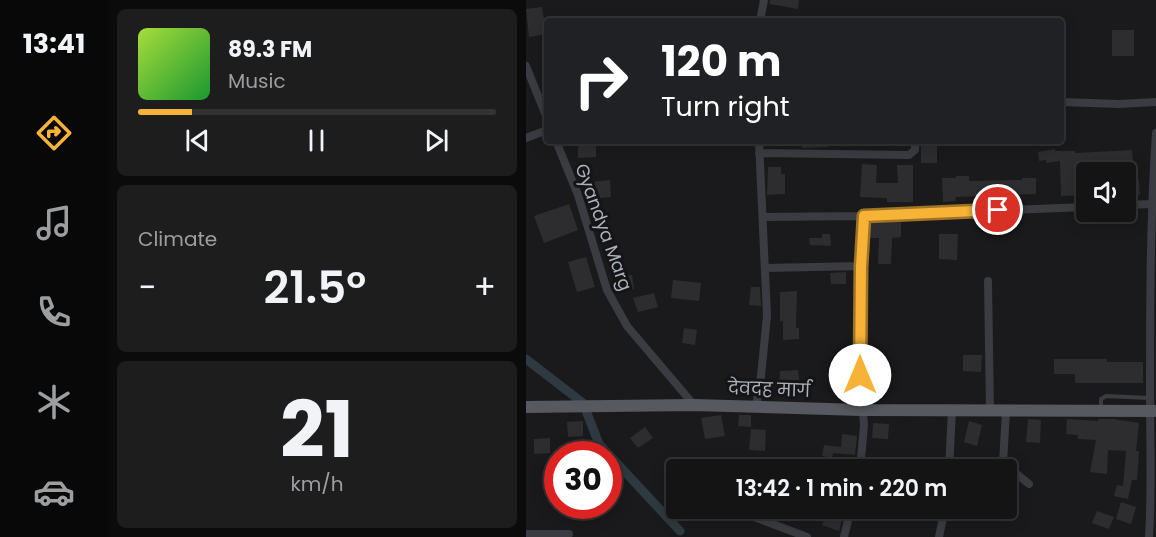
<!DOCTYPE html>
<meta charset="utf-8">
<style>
:root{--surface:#141415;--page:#1d1d1e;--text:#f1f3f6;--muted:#9d9ea0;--line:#333334;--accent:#f6b338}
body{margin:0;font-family:Poppins,"Noto Sans Devanagari",sans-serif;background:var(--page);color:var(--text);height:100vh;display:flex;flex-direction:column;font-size:22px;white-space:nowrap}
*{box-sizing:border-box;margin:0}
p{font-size:20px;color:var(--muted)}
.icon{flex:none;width:33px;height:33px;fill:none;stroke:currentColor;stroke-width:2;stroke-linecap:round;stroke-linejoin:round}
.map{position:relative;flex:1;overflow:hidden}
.panel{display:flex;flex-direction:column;gap:9px;padding:9px;background:#0b0b0c;width:418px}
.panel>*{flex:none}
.banner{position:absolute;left:18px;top:18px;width:520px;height:126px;border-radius:6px;box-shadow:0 3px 15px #0003,0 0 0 2px var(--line);background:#202124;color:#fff;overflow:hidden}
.controls{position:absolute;left:550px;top:162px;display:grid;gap:12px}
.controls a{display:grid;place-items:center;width:60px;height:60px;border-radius:6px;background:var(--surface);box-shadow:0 3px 15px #0003,0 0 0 2px var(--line);font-size:30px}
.speed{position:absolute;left:18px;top:441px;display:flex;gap:12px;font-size:30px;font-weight:700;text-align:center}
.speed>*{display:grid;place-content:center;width:78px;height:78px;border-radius:50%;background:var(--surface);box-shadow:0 3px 15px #0003,0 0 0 2px var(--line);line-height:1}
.speed .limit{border:9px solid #d22;background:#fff;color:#111}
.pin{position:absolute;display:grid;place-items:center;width:51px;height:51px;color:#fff;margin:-26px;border:3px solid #fff;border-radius:50%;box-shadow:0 2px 6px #0007}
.me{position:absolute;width:66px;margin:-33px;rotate:0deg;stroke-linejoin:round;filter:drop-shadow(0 0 4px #0008)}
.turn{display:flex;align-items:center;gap:21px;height:126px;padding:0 18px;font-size:27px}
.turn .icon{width:78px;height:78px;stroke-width:2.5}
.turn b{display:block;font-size:42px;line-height:51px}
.big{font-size:45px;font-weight:600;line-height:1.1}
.panel .widget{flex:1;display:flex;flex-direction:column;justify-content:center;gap:9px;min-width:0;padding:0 21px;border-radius:9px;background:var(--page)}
.panel .dial{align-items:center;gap:0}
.dial b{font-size:78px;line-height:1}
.song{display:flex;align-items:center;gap:18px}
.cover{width:72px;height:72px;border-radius:9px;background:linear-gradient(135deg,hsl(80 70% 55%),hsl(130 70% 35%))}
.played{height:6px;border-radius:3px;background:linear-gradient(90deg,var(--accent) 15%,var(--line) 15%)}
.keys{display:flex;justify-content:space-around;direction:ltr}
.heat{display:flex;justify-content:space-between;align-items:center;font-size:33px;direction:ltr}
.trip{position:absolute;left:140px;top:459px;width:351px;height:60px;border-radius:6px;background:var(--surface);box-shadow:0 3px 15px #0003,0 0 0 2px var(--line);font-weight:600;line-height:60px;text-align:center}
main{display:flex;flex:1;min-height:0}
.tabs{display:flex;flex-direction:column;width:108px;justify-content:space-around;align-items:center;background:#080808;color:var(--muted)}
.tabs .icon{width:42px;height:42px}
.tabs .selected{color:var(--accent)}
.tabs b{font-size:27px;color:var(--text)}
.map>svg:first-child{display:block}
</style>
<main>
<nav class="tabs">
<b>13:41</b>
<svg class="icon selected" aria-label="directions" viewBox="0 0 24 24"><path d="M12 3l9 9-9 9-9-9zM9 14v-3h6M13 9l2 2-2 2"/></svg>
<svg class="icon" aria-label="music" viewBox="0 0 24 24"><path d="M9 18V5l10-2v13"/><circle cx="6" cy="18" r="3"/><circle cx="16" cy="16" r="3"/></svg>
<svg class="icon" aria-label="phone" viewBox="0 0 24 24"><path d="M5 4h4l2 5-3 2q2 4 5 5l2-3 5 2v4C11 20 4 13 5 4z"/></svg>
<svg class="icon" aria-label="climate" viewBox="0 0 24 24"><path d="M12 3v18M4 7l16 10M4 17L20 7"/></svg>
<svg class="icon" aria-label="car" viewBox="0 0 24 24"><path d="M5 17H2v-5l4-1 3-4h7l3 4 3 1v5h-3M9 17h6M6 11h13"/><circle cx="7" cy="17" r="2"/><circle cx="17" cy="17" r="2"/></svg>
</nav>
<section class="panel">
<div class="widget">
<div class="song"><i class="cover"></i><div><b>89.3 FM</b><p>Music</p></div></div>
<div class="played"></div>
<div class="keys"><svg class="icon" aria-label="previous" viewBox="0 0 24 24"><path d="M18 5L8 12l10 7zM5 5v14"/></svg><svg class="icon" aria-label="pause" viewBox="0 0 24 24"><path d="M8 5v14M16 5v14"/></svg><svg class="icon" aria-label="next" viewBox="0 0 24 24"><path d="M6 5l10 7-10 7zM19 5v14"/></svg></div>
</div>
<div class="widget"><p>Climate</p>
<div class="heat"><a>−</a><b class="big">21.5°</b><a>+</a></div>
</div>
<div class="widget dial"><b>21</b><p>km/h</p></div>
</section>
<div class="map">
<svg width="630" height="537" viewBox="0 0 630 537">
<rect width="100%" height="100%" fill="#1a1a1c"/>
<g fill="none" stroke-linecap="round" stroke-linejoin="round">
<path stroke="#2f3941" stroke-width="9" d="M0 359 57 403 73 444 154 531"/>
</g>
<path fill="#2d2d30" d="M244 0H273L272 9 244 4Z
M16 7 18 20 21 19V34L3 37 0 9Z
M586 30H608V56H586Z
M52 141H70V157L52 158Z
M275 141H302V147L276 148Z
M395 145H411V163H395Z
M529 149V151H549V153L606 150 607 163 590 164V168H561V195L535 196 534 161 520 163V160L513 161 512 152Z
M336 164 351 165 350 183H372L371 165H387V202H361V198L334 197Z
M242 167H255V174H259V194L241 195Z
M430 176H443V181L496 180V178H510V194L429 197 430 201 417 202 416 178H430Z
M84 180 85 197 67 199 66 182Z
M613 180 614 195 600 196V181Z
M43 204 52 230 18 243 8 216Z
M363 221H375V237L366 238 365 264H352L353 238H343L344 222Z
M296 234H304L305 246 284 245 283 238H296Z
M413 234H432L431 260 413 259Z
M60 257 69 287 51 292 42 262Z
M320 272V284H305L304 273Z
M89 275H106L108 289H90Z
M147 280 175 283 173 301 145 298Z
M225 287H234L235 306 223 305Z
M271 291 270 328H273V339L257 340V321H254V292Z
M128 293 132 307 112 312 107 298Z
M158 328 171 330 169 345 156 343Z
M437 355H456L455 372 437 371Z
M528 359H581V362H617V383H549V374H528Z
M272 370 274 386H253L254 371Z
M306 373H318V387H306Z
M195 415 199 436 179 439 175 418Z
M213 415H225V427L212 426Z
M502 419 515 420 514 443 500 442Z
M541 419 572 421V419H588L613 423 610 451H613L611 480H606L602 499 588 496 591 485 597 486 600 451 582 450 581 474 564 472 570 440 552 439V435L540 434Z
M57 421V436L42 437 41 422Z
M443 421 456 425 451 446 438 442Z
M347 423 363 424 362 439 346 438Z
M119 427 127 438 112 448 104 438Z
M225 429 240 430 239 451 223 450Z
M316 434 331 436 329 455 307 453 306 458 296 456 298 445 315 447Z
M24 438V453L8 454V439Z
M595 502 610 507 605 524 590 519Z
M258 508H270L264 522 254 518Z
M571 511 588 517 583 529 566 523Z
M300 515 316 520 313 531 296 525Z"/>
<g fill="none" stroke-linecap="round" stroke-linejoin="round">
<path stroke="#3b3c41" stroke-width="4" d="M575 409V399L580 396 623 398"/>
<path stroke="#3b3c41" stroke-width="8" d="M234 21 238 0
M0 66 21 118
M536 102 593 104 630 102
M0 138 21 130
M30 141 52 195 81 290 101 326 168 405
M233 153 383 155 389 150V141
M600 205 625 204
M237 217 338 216 561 207
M240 268 335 266 338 216
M462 281 464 411
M230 407 235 376 241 316 233 141
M480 411 477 463 503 484
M334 470 338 425 334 375 335 266
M423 470 426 410
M451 508 477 516
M223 515 281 537
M0 534H43
M318 537 325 508
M413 537 419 508
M623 537C626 489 624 442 624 395 624 307 624 220 630 133"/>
<path stroke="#575960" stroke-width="12" d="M0 407 168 405 335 410 630 411"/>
</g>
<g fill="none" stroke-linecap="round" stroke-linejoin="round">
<g stroke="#a07424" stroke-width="15">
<path id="route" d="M334 375 335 267 338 216 472 210"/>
</g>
<use href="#route" stroke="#f6b338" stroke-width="10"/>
</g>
<g text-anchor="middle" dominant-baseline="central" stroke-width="6" stroke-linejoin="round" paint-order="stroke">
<g font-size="18" fill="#acb1bc" stroke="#151517">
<text transform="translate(78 227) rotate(70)">Gyandya Marg</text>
<text transform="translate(243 389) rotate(2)">देवदह मार्ग</text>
</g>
</g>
</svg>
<div class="controls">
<a><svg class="icon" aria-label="sound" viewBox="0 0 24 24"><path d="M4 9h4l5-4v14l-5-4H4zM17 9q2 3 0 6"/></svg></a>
</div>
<div class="speed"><div class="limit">30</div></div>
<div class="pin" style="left:472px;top:210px;background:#d93025"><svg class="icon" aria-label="arrive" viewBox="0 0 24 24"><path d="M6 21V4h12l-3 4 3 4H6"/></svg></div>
<svg class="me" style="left:334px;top:375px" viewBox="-20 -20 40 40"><circle r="19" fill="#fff"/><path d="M0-13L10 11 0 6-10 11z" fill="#f6b338"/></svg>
<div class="trip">13:42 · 1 min · 220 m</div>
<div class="banner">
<div class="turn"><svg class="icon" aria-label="right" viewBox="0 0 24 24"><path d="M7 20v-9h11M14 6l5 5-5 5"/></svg><div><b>120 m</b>Turn right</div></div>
</div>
</div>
</main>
